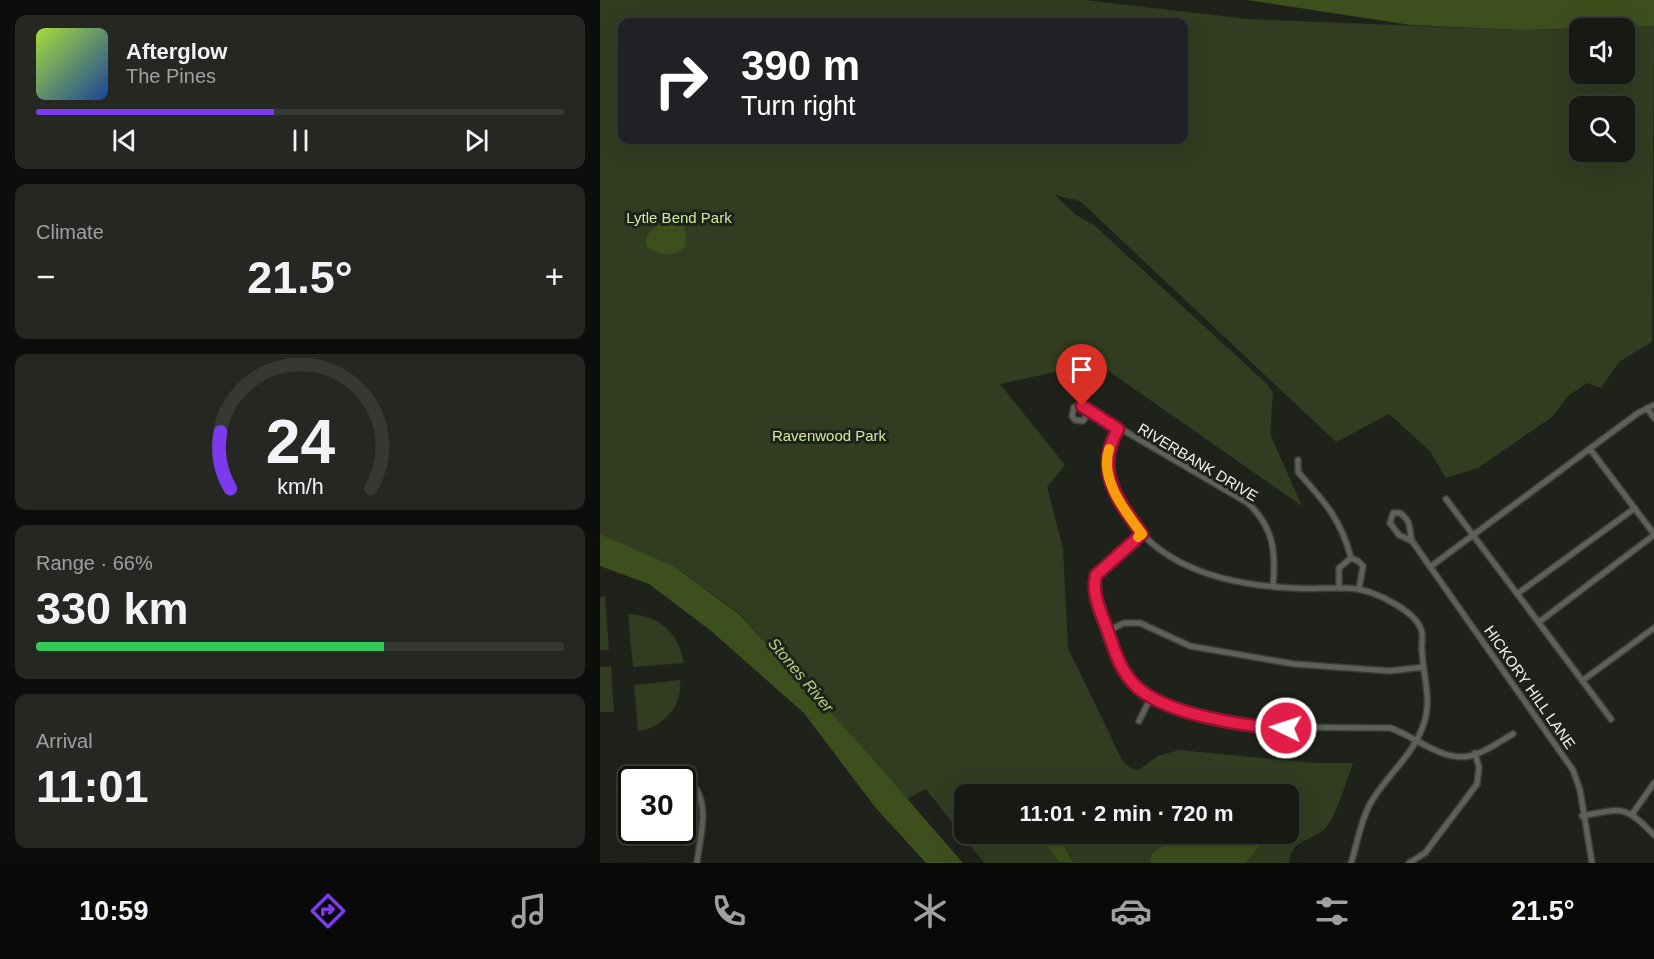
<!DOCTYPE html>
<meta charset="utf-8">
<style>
:root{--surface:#171a14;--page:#242722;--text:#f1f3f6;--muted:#9ea1a0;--line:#363834;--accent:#7c3aed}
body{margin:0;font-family:Arial,sans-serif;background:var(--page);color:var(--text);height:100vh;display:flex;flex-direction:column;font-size:22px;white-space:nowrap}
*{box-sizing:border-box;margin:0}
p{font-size:20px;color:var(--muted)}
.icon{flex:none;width:33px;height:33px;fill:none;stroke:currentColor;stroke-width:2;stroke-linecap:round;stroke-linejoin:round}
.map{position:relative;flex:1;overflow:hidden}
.panel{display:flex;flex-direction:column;gap:15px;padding:15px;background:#0d0e0b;width:600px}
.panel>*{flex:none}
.guide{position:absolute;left:18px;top:18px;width:570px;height:126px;border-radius:12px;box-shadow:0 6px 24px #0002,0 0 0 2px var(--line);background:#202124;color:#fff;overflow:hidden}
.fabs{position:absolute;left:969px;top:18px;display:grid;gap:12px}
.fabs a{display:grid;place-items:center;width:66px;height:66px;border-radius:12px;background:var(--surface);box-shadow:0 6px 24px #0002,0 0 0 2px var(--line);font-size:30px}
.speed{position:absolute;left:18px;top:766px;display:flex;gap:12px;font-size:30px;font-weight:700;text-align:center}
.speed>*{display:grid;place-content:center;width:78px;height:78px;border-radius:50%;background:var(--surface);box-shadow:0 6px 24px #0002,0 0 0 2px var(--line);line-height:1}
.speed .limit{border:3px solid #111;border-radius:9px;background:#fff;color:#111}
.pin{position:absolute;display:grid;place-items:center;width:51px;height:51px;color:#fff;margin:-62px -26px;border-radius:50% 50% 50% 0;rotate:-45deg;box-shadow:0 0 6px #0007}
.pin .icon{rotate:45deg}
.me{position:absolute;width:66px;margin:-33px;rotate:274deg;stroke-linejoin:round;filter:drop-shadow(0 0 4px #0008)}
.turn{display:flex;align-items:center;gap:21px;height:126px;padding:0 24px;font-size:27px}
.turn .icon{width:78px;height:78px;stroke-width:2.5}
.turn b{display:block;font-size:42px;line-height:51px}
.big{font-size:45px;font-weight:600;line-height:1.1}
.panel .widget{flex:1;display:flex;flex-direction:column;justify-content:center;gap:9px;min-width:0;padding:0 21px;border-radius:12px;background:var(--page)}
.panel .dial{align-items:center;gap:0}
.dial svg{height:156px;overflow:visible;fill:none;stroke:var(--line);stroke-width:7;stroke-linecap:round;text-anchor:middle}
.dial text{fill:var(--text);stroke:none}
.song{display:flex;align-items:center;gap:18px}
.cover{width:72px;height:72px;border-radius:9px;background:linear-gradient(135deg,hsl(80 70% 55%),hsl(220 70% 35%))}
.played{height:6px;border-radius:3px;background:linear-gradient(90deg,var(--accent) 45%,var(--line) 45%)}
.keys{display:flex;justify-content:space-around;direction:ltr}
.heat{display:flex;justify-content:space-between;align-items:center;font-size:33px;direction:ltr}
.charge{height:9px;border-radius:4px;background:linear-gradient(90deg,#34c759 66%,var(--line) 0)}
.trip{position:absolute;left:354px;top:784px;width:345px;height:60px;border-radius:12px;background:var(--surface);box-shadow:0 6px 24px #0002,0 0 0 2px var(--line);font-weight:600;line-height:60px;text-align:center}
.tab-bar{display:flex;height:96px;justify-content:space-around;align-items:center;background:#090a08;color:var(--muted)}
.tab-bar .icon{width:42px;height:42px}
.tab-bar .active{color:var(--accent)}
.tab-bar b{font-size:27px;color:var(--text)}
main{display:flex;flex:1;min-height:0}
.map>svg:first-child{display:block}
</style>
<main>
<section class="panel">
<div class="widget">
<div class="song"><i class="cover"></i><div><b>Afterglow</b><p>The Pines</p></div></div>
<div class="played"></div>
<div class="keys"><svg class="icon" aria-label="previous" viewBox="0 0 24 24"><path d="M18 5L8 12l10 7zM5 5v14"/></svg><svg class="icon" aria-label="pause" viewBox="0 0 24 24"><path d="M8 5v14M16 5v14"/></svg><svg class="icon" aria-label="next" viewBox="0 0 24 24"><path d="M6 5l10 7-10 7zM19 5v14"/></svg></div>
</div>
<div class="widget"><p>Climate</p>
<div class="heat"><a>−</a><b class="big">21.5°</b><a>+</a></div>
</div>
<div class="widget dial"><svg viewBox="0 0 100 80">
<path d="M14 69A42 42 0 1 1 86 69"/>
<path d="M14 69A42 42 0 0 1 9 40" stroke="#7c3aed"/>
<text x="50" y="56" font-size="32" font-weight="700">24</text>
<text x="50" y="72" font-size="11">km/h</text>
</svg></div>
<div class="widget"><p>Range · 66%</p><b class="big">330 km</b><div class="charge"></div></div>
<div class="widget"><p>Arrival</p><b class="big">11:01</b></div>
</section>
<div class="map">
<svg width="1054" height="863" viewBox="0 0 1054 863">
<rect width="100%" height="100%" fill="#1f221b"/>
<path fill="#313c20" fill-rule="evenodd" d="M0 0H484L648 19 923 30 979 29 980 74H1024V28H1001L1054 26 1052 342 1019 362 1001 388 987 383 968 396 952 417 878 468 846 478 830 451 789 414 736 442 480 201 455 195 476 215 494 225 667 384 673 392 670 434 702 506 497 363 400 384 465 465 447 487 463 548 468 648 522 760 530 768 538 770 558 756 579 750 715 763H753C747 779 737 813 728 825 716 841 690 838 689 863H384L326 789 307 799 139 613 73 566 0 555ZM22 22H584V140H22ZM980 106H1024V152H980ZM364 795H688V834H364Z
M5 596 9 650H0V597Z
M28 614C59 615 79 633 84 663L33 667Z
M11 666 14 712H0V667Z
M80 680C83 706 63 728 38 731L34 685Z"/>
<path fill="#3e4f1e" d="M647 0H1054V26L923 30 811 25Z
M78 219C88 226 86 237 85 247 72 259 61 255 47 247L46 237C55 225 63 219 78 219Z
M0 534 73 566 139 614 263 748 363 863H326L275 807 204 713 110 630 49 584 0 566Z
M444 834H458L473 863 459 861 449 849Z
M581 834H641L660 845 645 863H550L552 853Z"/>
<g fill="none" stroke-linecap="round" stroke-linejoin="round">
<g stroke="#3c3e39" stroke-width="8">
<path id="minor" d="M1047 408 1054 418
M489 412 483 421 475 420 472 416 474 407 482 406 648 503C674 528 676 552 673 586
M518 429C504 454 506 471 518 497 548 566 625 585 693 588 715 590 736 586 757 589 776 592 819 612 822 633 823 639 821 645 822 651 823 676 832 699 824 723 814 756 784 777 769 806 760 823 757 845 751 863
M990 449 1054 534
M698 460V472C724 501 741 519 751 558
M846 499 1011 719
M542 534 496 575 497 607 514 651 525 673 537 687 553 699 621 721 664 727 790 728C815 736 842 762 870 756 885 753 900 741 913 734
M812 541 799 535 790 523 793 513H800C813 523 808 528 812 541L973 770 980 790 992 863
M830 567 1038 413 1054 405
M739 588V568L751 558 758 561 763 566 759 589
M917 594 1035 508
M939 622 1054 535
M508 631 524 623H540L590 646 694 664 790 671 824 667
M982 681 1054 628
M539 721 551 697
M80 771C114 797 101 827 97 863
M1033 813 1054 783
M982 816C1022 808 1025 805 1054 835
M809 863 825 853 877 784 879 767 875 753"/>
</g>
<use href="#minor" stroke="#5d6159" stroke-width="5"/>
</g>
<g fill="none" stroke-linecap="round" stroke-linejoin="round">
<g stroke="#92132f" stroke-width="15">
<path id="route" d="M482 406 518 429C494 471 517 499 542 534L496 575C491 595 502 614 508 632 515 652 521 673 538 688 569 715 646 727 686 728"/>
</g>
<use href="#route" stroke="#e11d48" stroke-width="10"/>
<path stroke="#f59e0b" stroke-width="10" d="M509 449C499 479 525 511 542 534L538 537"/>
</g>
<g text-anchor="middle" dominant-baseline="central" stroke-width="6" stroke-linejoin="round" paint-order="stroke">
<g font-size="15" fill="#cdeb9e" stroke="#1f221b">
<text x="79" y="217">Lytle Bend Park</text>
<text x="229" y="435">Ravenwood Park</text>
</g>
<g font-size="15" fill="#f0f2ed" stroke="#1f221b">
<text transform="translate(598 462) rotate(31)">RIVERBANK DRIVE</text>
<text transform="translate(930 687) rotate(55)">HICKORY HILL LANE</text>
</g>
<g font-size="16" font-style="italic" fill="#b3d084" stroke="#1f221b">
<text transform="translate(201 675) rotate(50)">Stones River</text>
</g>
</g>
</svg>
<div class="fabs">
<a><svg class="icon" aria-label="sound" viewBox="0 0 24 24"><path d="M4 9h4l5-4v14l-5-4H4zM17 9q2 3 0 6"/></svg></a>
<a><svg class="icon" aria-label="search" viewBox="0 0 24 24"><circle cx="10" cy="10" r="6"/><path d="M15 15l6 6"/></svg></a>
</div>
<div class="speed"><div class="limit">30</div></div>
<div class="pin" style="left:482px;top:406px;background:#d93025"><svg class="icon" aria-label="arrive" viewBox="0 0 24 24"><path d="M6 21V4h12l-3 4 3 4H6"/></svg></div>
<svg class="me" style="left:686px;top:728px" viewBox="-20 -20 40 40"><circle r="17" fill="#e11d48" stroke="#fff" stroke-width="3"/><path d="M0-11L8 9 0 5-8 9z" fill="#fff"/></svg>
<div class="trip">11:01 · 2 min · 720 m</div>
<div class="guide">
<div class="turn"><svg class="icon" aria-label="right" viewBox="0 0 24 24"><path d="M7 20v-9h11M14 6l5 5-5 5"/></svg><div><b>390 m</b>Turn right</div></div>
</div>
</div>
</main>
<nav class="tab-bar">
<b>10:59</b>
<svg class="icon active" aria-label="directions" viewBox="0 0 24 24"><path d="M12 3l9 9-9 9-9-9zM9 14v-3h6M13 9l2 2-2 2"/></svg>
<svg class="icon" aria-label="music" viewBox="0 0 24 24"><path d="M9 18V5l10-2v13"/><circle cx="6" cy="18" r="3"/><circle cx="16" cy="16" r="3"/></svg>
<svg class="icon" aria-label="phone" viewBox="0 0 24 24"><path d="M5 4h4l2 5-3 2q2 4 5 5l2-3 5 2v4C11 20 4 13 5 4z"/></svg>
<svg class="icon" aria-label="climate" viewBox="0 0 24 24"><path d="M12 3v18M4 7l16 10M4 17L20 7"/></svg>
<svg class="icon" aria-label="car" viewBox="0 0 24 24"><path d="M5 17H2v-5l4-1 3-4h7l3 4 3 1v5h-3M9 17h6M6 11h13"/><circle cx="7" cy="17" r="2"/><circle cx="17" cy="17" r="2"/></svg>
<svg class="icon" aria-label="filters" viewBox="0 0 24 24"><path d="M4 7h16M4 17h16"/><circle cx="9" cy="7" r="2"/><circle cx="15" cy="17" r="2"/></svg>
<b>21.5°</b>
</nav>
